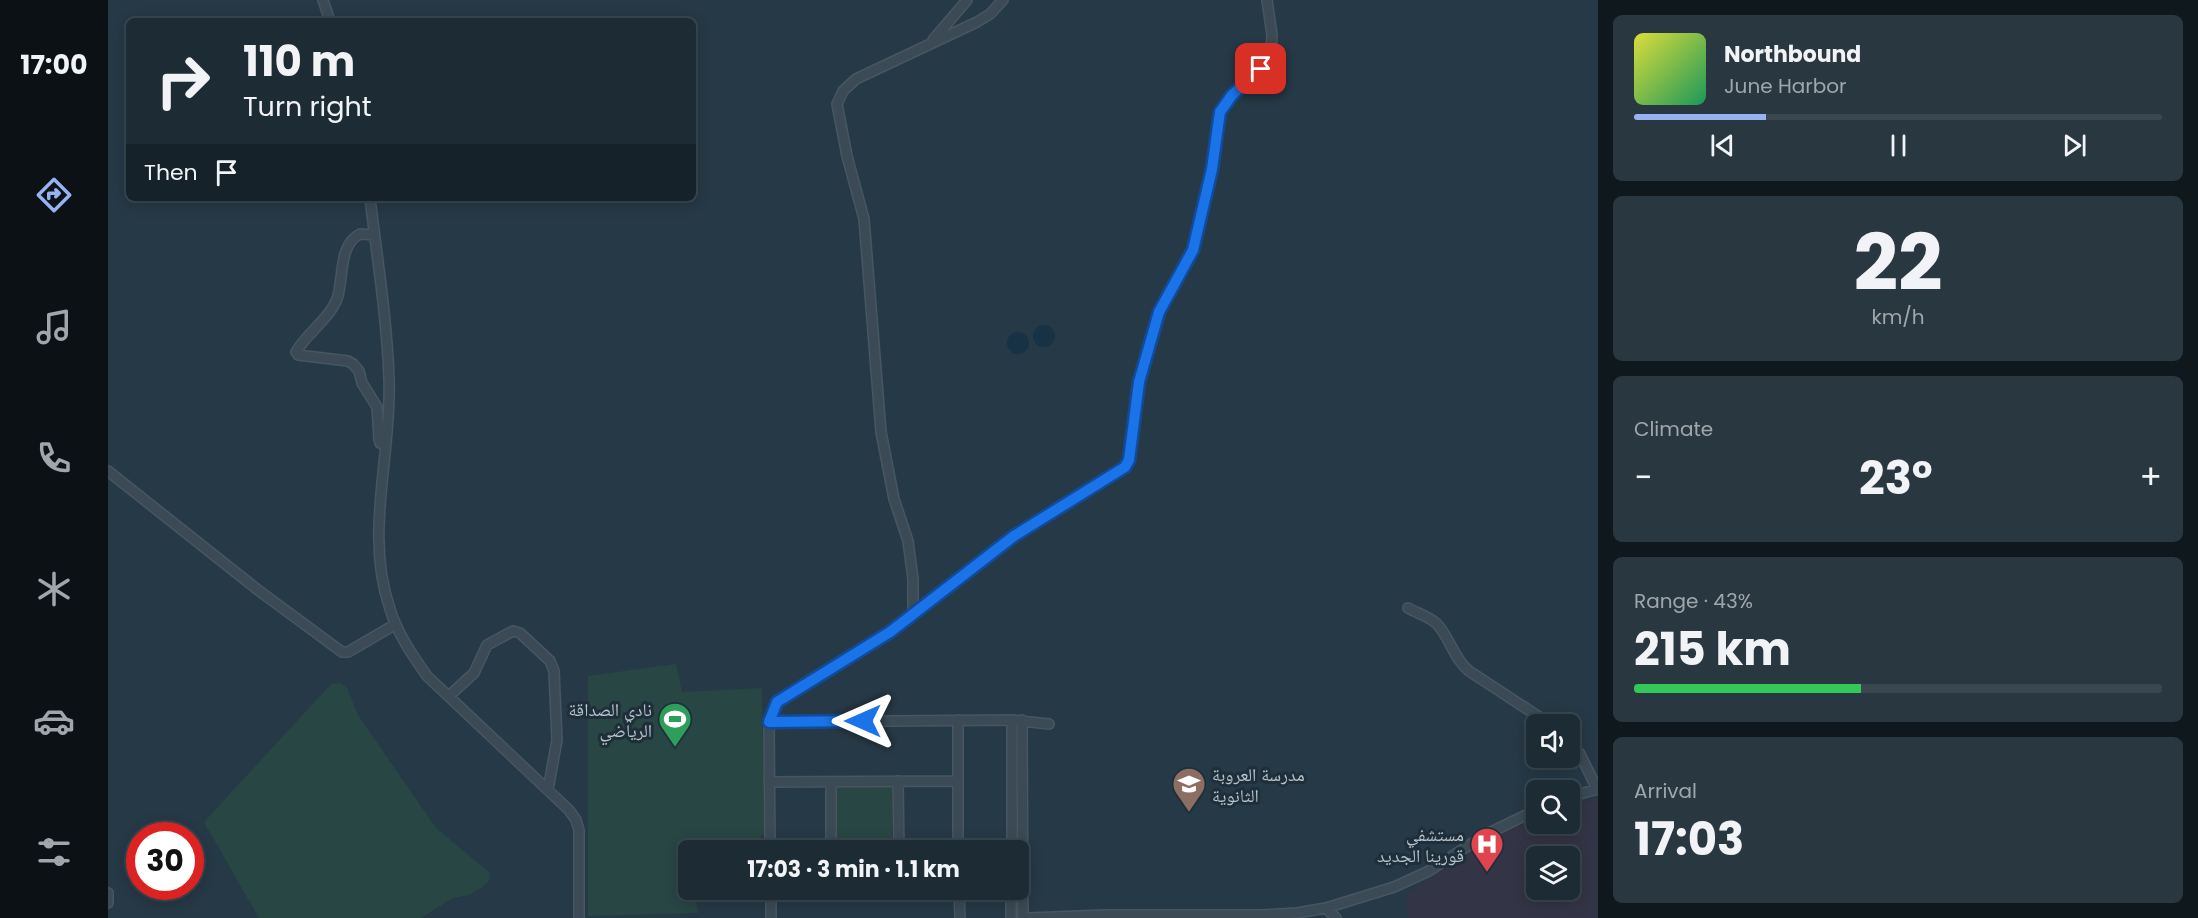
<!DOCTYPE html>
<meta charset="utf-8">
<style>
:root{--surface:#1c2b34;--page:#293740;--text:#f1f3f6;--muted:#a0a7ac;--line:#3a474f;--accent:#95b2f1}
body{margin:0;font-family:Poppins,"Noto Naskh Arabic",sans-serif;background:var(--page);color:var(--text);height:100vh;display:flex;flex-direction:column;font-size:22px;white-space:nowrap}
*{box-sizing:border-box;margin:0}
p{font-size:20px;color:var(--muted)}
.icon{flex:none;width:33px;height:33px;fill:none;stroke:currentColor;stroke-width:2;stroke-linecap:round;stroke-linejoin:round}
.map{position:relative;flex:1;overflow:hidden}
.side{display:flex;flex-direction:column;gap:15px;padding:15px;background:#0f181d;width:600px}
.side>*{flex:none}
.banner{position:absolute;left:18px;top:18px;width:570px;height:183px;border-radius:9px;box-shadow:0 3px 15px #0003,0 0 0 2px var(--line);background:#1c2b34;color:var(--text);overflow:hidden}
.buttons{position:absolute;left:1418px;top:714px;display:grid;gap:12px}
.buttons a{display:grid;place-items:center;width:54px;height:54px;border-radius:9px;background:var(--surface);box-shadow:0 3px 15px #0003,0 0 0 2px var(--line);font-size:30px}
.speed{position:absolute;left:18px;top:822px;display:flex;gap:12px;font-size:30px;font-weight:700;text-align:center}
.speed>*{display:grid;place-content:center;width:78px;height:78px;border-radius:50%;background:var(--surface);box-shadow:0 3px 15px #0003,0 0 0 2px var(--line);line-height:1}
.speed .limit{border:9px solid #d22;background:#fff;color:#111}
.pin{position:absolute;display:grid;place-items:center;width:51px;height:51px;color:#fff;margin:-26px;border-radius:12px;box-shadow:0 3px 9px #0006}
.me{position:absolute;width:66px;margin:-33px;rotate:270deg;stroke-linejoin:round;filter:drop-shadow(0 0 4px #0008)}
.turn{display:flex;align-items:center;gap:21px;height:126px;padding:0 18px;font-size:27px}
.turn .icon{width:78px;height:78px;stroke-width:2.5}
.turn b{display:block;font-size:42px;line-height:51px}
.then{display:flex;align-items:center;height:57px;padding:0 18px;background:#0003;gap:12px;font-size:22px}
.big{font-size:45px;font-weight:700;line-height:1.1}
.side .tile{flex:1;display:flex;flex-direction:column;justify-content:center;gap:9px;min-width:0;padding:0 21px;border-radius:9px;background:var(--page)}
.side .dial{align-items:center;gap:0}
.dial b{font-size:78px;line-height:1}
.song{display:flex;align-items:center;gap:18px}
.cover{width:72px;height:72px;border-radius:9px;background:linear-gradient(135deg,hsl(60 70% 55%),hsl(150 70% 35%))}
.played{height:6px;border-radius:3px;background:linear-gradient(90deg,var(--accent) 25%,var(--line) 25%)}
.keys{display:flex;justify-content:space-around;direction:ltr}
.heat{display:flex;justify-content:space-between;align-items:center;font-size:33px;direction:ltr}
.charge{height:9px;border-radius:4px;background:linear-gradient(90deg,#34c759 43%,var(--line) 0)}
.trip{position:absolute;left:570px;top:840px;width:351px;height:60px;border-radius:9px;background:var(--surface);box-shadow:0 3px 15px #0003,0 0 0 2px var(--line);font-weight:700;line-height:60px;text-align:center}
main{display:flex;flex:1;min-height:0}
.dock{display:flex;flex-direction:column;width:108px;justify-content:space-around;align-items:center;background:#0b1115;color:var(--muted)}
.dock .icon{width:42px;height:42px}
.dock .current{color:var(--accent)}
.dock b{font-size:27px;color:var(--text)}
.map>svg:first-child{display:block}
</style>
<main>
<nav class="dock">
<b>17:00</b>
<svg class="icon current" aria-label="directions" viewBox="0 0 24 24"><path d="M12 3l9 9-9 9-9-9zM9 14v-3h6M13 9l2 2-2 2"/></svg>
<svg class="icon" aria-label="music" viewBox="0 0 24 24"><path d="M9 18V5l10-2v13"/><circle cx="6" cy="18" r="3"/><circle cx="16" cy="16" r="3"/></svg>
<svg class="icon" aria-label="phone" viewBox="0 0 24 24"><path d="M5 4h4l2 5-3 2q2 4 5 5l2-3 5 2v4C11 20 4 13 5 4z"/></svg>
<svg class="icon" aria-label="climate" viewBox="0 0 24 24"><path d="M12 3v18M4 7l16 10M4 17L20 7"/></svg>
<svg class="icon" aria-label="car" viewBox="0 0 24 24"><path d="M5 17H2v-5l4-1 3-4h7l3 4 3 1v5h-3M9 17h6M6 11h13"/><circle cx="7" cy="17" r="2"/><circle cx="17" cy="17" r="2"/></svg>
<svg class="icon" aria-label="filters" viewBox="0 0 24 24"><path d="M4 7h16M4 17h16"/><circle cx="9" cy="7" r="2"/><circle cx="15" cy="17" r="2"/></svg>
</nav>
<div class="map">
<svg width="1490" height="918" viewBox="0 0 1490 918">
<rect width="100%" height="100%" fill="#263946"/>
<path fill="#333445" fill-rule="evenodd" d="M1490 800V918H1300L1298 895 1360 853 1376 840 1428 814V824H1461V803ZM1428 856H1461V890H1428Z"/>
<path fill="#284644" d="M568 664 574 692 654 688 656 834 637 850H580V890H593L587 895 590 913 480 916V676Z
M232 683 239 688 250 715 328 828 382 873 381 881 373 888 361 895 345 898 313 918H151L96 822 223 684Z
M784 785V850H726L725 786Z"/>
<path fill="#173245" d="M925 336a11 11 0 1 1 22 0a11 11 0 1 1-22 0Z
M899 343a11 11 0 1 1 22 0a11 11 0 1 1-22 0Z"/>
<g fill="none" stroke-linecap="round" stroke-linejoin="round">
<g stroke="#475661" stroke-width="12">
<path id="minor" d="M215 0 222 21
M825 40 859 0
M262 198C269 258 279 318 281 379 284 455 256 534 282 609 289 633 305 656 319 676L461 810 468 820 471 830V918
M266 235 252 234C230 245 236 279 229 299 221 319 199 333 188 352L190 355 240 361 245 364 251 371 254 383 269 407 271 439 272 443 277 444
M0 471 150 590 234 652H240L288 624
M1300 608C1309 613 1322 617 1329 624 1342 638 1346 659 1361 671L1442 724
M805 614V579L800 541 786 499 773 432 756 219 739 156 729 104 735 91 748 79 869 22 882 14 895 0
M341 696 366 673 379 645 405 631 412 633 442 661 446 671 449 740 440 790
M850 720V850
M914 720 915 918
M661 722 670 702 782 632 906 536 1017 467 1021 460 1031 382 1051 311 1085 250 1104 169 1112 112 1124 95 1153 69 1163 52 1164 35 1159 0
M1461 744 1472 754 1489 789
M790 781 791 850
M661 782 850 781
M723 782V850
M1461 797 1490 789
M662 850 661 722 904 720 941 724
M904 850V720
M663 890V918
M851 890 852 918
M0 893V903
M1218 908 1228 918
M903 918V890
M921 918 996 915H1154L1189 913 1218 908 1286 887 1321 871 1377 835 1428 810"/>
</g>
<use href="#minor" stroke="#3b4a55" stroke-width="9"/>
</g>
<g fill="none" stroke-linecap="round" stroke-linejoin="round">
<g stroke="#114b97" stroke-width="15">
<path id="route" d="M755 721 661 722 669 702 782 632 906 536 1017 467 1021 460 1031 382 1051 312 1085 250 1104 169 1112 112 1124 95 1153 69"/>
</g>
<use href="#route" stroke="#1a73e8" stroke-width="10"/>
</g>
<defs>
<g id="stadium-pin" transform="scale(1.725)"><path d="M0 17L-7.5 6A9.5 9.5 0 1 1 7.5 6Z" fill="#2e9e5b" stroke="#1f2f3a"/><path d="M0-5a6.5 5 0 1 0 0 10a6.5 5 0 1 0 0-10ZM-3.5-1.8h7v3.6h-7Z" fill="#fff"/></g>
<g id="school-pin" transform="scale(1.725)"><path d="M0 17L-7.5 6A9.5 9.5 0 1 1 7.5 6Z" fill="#8d6e63" stroke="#1f2f3a"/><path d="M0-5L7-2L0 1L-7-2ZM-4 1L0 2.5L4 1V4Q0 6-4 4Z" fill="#fff"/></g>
<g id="hospital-pin" transform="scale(1.725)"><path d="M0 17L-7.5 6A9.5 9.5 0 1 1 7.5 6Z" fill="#e0444e" stroke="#1f2f3a"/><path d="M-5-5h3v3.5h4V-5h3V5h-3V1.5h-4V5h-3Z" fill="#fff"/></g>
</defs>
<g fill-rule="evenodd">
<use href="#stadium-pin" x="567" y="719"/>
<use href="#school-pin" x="1081" y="784"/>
<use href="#hospital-pin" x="1379" y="844"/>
</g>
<g text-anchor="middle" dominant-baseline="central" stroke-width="6" stroke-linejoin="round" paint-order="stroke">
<g font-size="18" fill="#b8c5ce" stroke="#1f2f3a" text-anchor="end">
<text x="544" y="709">نادي الصداقة<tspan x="544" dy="21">الرياضي</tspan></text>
<text x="1104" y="774" text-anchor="start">مدرسة العروبة<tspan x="1104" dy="21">الثانوية</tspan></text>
<text x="1356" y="834">مستشفي<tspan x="1356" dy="21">قورينا الجديد</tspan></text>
</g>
</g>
</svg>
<div class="buttons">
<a><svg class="icon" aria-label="sound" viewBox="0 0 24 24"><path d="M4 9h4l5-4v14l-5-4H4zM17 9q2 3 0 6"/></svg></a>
<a><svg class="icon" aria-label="search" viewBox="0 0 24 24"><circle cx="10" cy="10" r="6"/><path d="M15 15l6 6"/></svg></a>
<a><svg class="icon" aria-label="layers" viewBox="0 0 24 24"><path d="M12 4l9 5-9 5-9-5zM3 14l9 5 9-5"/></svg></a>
</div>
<div class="speed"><div class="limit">30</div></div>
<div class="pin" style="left:1153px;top:69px;background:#d93025"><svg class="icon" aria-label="arrive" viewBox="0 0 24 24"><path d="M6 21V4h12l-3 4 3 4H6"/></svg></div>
<svg class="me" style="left:755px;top:721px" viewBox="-20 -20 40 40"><path d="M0-17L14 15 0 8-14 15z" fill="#1a73e8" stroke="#fff" stroke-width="4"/></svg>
<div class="trip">17:03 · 3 min · 1.1 km</div>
<div class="banner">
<div class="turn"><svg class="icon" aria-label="right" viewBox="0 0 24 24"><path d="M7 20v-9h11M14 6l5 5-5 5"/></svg><div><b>110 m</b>Turn right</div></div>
<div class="then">Then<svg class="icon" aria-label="arrive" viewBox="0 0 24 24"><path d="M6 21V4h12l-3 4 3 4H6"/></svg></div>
</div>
</div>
<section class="side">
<div class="tile">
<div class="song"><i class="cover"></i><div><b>Northbound</b><p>June Harbor</p></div></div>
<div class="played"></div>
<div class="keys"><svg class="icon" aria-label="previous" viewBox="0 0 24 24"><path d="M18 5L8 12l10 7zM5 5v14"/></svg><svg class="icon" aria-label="pause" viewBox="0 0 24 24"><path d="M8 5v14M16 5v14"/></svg><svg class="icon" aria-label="next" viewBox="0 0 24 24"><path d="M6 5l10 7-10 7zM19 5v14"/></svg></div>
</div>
<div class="tile dial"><b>22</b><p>km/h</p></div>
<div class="tile"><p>Climate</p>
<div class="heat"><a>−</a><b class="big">23°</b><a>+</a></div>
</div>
<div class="tile"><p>Range · 43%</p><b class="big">215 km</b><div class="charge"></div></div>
<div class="tile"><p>Arrival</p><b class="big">17:03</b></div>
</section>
</main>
